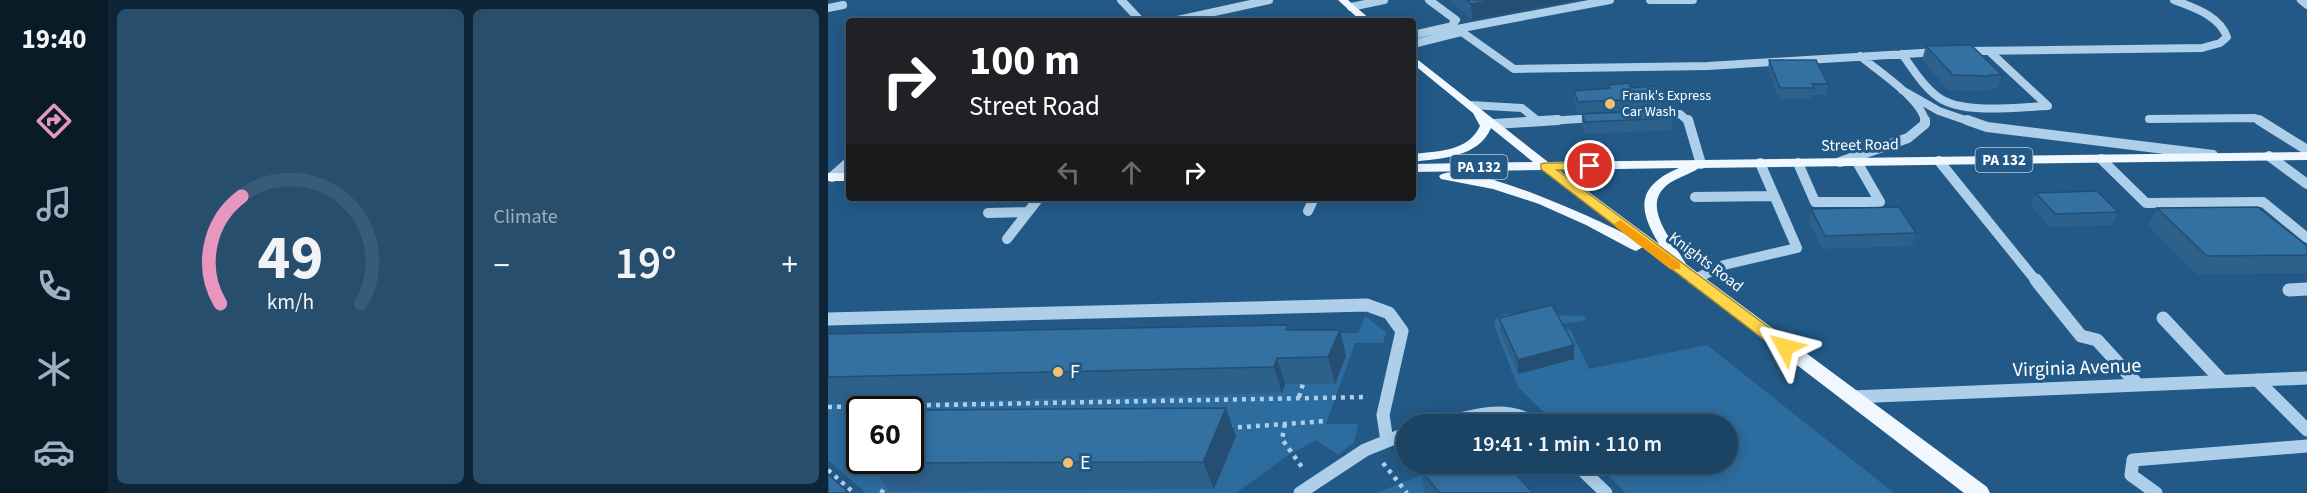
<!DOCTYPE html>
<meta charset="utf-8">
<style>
:root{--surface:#1a4364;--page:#274e6d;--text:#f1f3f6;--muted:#9fb0bf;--line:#385c78;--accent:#e797bd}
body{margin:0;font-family:"Source Sans 3",sans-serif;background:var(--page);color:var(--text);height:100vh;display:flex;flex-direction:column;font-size:22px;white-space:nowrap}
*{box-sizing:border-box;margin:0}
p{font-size:20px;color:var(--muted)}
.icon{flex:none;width:33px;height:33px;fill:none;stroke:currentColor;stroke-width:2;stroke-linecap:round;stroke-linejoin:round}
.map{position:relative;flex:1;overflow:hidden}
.details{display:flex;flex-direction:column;gap:9px;padding:9px;background:#0e2537;width:720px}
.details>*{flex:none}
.hud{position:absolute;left:18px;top:18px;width:570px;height:183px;border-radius:6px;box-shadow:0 3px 15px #0003,0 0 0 2px var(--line);background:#202124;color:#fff;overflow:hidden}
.speed{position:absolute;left:18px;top:396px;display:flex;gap:12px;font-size:30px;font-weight:700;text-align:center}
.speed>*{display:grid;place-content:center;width:78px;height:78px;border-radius:50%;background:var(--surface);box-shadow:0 3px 15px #0003,0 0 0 2px var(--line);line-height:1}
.speed .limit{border:3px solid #111;border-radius:9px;background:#fff;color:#111}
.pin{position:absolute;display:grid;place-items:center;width:51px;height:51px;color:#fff;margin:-26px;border:3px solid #fff;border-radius:50%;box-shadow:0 2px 6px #0007}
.me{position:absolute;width:66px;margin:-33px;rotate:308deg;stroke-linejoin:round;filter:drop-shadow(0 0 4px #0008)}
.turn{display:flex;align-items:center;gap:21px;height:126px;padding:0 24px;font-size:27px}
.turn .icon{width:78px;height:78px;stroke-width:2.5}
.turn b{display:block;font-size:42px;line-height:51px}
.lanes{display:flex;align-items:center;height:57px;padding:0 24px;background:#0003;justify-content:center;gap:30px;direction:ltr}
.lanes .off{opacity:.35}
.big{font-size:45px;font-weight:600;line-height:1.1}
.details .tile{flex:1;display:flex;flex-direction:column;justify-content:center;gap:9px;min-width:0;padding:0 21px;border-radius:9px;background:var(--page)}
.details .dial{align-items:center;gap:0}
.dial svg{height:156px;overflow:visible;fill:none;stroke:var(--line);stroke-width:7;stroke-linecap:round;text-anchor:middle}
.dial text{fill:var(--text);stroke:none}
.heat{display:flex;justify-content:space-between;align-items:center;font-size:33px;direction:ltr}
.details .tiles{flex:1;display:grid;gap:9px;grid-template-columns:repeat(2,1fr)}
.trip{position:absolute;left:568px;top:414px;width:342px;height:60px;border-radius:30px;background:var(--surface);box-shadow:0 3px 15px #0003,0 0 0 2px var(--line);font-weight:600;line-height:60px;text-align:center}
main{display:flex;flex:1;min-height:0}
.tab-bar{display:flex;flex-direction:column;width:108px;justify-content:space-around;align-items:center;background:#0a1b28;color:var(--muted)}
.tab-bar .icon{width:42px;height:42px}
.tab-bar .selected{color:var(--accent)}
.tab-bar b{font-size:27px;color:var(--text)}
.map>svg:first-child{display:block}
</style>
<main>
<nav class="tab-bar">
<b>19:40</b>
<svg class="icon selected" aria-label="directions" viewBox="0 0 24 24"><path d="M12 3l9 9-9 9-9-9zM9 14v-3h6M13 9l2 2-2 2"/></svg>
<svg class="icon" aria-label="music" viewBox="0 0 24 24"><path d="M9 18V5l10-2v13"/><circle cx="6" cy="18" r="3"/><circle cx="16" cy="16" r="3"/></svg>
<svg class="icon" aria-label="phone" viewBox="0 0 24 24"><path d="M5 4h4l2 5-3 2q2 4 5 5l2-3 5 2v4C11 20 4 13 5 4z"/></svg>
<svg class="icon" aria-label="climate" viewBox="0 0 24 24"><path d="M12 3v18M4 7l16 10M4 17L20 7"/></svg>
<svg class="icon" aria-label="car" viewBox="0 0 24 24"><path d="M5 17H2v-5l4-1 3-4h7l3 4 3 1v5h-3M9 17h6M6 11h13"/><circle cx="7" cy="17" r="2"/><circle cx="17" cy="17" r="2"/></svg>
</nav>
<section class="details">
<div class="tiles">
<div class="tile dial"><svg viewBox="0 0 100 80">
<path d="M14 69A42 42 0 1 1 86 69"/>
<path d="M14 69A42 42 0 0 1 25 14" stroke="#e797bd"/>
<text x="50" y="56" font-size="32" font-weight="700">49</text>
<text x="50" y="72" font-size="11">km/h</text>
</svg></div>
<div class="tile"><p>Climate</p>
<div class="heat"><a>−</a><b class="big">19°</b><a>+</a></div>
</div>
</div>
</section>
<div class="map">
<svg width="1479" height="493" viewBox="0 0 1479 493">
<rect width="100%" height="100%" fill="#235986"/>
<path fill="#2d6c9e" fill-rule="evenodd" d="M678 314 756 316 758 319 755 321 728 325 730 330 742 329 761 369 879 345 1066 493H798L768 464H900V424H728L690 387 666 325 668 318Z
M537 316 558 332 555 343H527L498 424H530L526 442 510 455 488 440 459 456 408 493H38L0 460V404L454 393 457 384H507L517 357 0 344 530 333ZM32 410H82V460H32Z
M611 464H679L706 493H548L613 467Z"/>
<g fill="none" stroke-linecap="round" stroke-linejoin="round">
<path stroke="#adcfe9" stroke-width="4.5" stroke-dasharray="4 5" stroke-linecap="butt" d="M471 397 475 384
M0 407 540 397
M457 424 454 439 476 470
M401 428 499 421
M555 463 579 493
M0 470 26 493
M53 493 62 482"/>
<path stroke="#adcfe9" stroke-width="8" d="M293 0 313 21
M601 0 628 20 624 25 686 69 880 66 1110 52
M822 0H865
M1473 0 1479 5
M523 7 556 0
M0 8 15 5
M345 21 441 0
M629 29 782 0
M585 35 625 26
M585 44 633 32
M1138 51 1374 48 1392 43 1399 37C1391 15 1366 8 1346 0
M1074 54C1085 69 1095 86 1110 97 1134 115 1190 107 1220 106L1161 51
M1032 56C1049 70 1095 100 1097 122
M1074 90 1111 111 1143 122
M642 105 694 108 709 120
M831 115 852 114 861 122
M1321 119 1427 118 1433 122
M705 122 767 118"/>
<path stroke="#adcfe9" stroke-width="10" d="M860 120 873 164
M1139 120 1159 127 1385 155
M1431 120 1479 150
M666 124 730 120
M1441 156 1479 184
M1273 159 1318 203 1435 202 1479 238
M1111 161 1209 282
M1012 162 1080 138 1097 124V120
M970 163 987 202H1052L1029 162
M4 177 21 162
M867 197 946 196
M480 211 486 198
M160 213 200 212
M179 239 211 198
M865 280 896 265 969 248 932 163"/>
<path stroke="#adcfe9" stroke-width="13" d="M1208 280 1253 336 1269 340 1310 385
M1461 290 1479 289
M1335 318 1394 381
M0 319 539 305 561 313 574 331 555 415 559 441
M1429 380 1479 430
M1024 397 1479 378
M612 424C644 416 678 404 708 424
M748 464 778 493
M472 493 537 450 579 433
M1328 493 1303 475 1305 460 1479 446"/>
<path fill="#f0f7fe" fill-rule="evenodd" d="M510 0H520L544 21H533Z
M585 56 720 162 1479 152V160L871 168C860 176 844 178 835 189 815 211 849 246 858 264L1159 487 1162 493H1136L815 247 808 251 803 249 758 225 711 204 665 189 613 179 611 176C632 156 773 221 799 235L714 170 585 172V164L705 162 663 128C650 158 613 158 585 162V154C609 151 640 152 652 126L645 113 585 64ZM851 168C809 186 809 208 831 244L731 170Z
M0 173H21V181H0Z"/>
</g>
<path fill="#2c618c" d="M622 0H750L644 20Z
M1098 46 1174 75 1169 89H1158V91L1120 90 1094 60Z
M941 60 1000 84 998 95H984L983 99H951L940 70Z
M780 85 803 88 834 98 833 109 750 113 746 102V91L780 88Z
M754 114 845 118 844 130 757 134 754 125Z
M1208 193 1290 212 1284 225 1222 227 1203 206Z
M1329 208 1479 246V270L1477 273 1369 274 1320 225Z
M983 209 1088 233 1084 246 994 249 981 222Z
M671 318 746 359 690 374 672 331Z
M461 325 462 330H512L518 356 507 384H457L454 393 0 404V334Z
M408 436 386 489 62 491 40 463Z
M593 471 705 493H597Z"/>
<path fill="#244f72" d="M665 0H750L644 20 643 4Z
M512 330 518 356 507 384 500 357Z
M746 345V359L690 374V360Z
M449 358 457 384 454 393 446 367Z
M398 408 408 436 386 489 375 462Z"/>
<path fill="#3371a3" stroke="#244f72" stroke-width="1.5" d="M639 0H665L643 4Z
M1143 45 1174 75H1161L1163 76 1125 75 1098 46Z
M941 60H988L1000 84H984L986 88H952Z
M801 83 803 88 827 86 834 98 750 102 746 91 782 88 780 85Z
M840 110 845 118 757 122 754 114Z
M1269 191 1290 212 1227 214 1208 193Z
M1071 207 1088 233 997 236 983 209Z
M1430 207 1479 246V255L1379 256 1329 208Z
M724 305 746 345 690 360 671 318Z
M461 325 458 330H512L500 357 449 358 446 367 0 377V334Z
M398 408 375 462 40 463 42 460H82V412L85 410Z
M606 464H678L705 493H612L593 471Z
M0 474 21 493H0Z"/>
<path fill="#ffd54a" stroke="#a68a30" stroke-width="1.5" d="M717 163H766L768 166 762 169 729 170 962 343 964 347 962 351H951L713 169V164Z"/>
<path fill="#f59e0b" d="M792 220 852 263V269H842L788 227 786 224Z"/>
<g fill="#f4c070" stroke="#235986" stroke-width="2">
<circle cx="782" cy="104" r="6"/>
<circle cx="230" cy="372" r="6"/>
<circle cx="240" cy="463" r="6"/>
</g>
<g text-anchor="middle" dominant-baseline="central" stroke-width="6" stroke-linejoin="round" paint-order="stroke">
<g font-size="14" fill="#fff" stroke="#235986" text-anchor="start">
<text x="794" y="96">Frank's Express<tspan x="794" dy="16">Car Wash</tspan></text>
</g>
<g fill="#235986" stroke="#bdcddb" stroke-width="1.5">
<rect x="1147.5" y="148" width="57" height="24" rx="4.5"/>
<rect x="622.5" y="155" width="57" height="24" rx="4.5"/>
</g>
<g font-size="15" font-weight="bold" fill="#fff">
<text x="1176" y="160">PA 132</text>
<text x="651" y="167">PA 132</text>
</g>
<g font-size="16" fill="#fff" stroke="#235986">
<text transform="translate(1032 145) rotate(-1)">Street Road</text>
<text transform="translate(878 262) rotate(37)">Knights Road</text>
</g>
<g font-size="20" fill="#fff" stroke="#235986">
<text transform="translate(1249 368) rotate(-2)">Virginia Avenue</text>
</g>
<g font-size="20" fill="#fff" stroke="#235986" text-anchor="start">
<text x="242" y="372">F</text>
<text x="252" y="463">E</text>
</g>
</g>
</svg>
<div class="speed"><div class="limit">60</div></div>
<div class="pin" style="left:762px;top:166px;background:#d93025"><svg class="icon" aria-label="arrive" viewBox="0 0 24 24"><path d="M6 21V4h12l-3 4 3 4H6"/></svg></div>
<svg class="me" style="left:957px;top:347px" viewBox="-20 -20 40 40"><path d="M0-17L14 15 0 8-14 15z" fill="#ffd54a" stroke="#fff" stroke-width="4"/></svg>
<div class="trip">19:41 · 1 min · 110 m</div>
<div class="hud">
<div class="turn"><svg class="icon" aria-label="right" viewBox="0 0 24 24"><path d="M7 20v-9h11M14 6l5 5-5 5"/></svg><div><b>100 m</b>Street Road</div></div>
<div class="lanes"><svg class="icon off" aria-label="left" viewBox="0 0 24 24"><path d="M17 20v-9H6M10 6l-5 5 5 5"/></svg><svg class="icon off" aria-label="ahead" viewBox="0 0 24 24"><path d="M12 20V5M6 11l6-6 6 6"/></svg><svg class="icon" aria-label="right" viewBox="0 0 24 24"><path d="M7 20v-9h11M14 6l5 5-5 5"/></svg></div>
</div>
</div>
</main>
